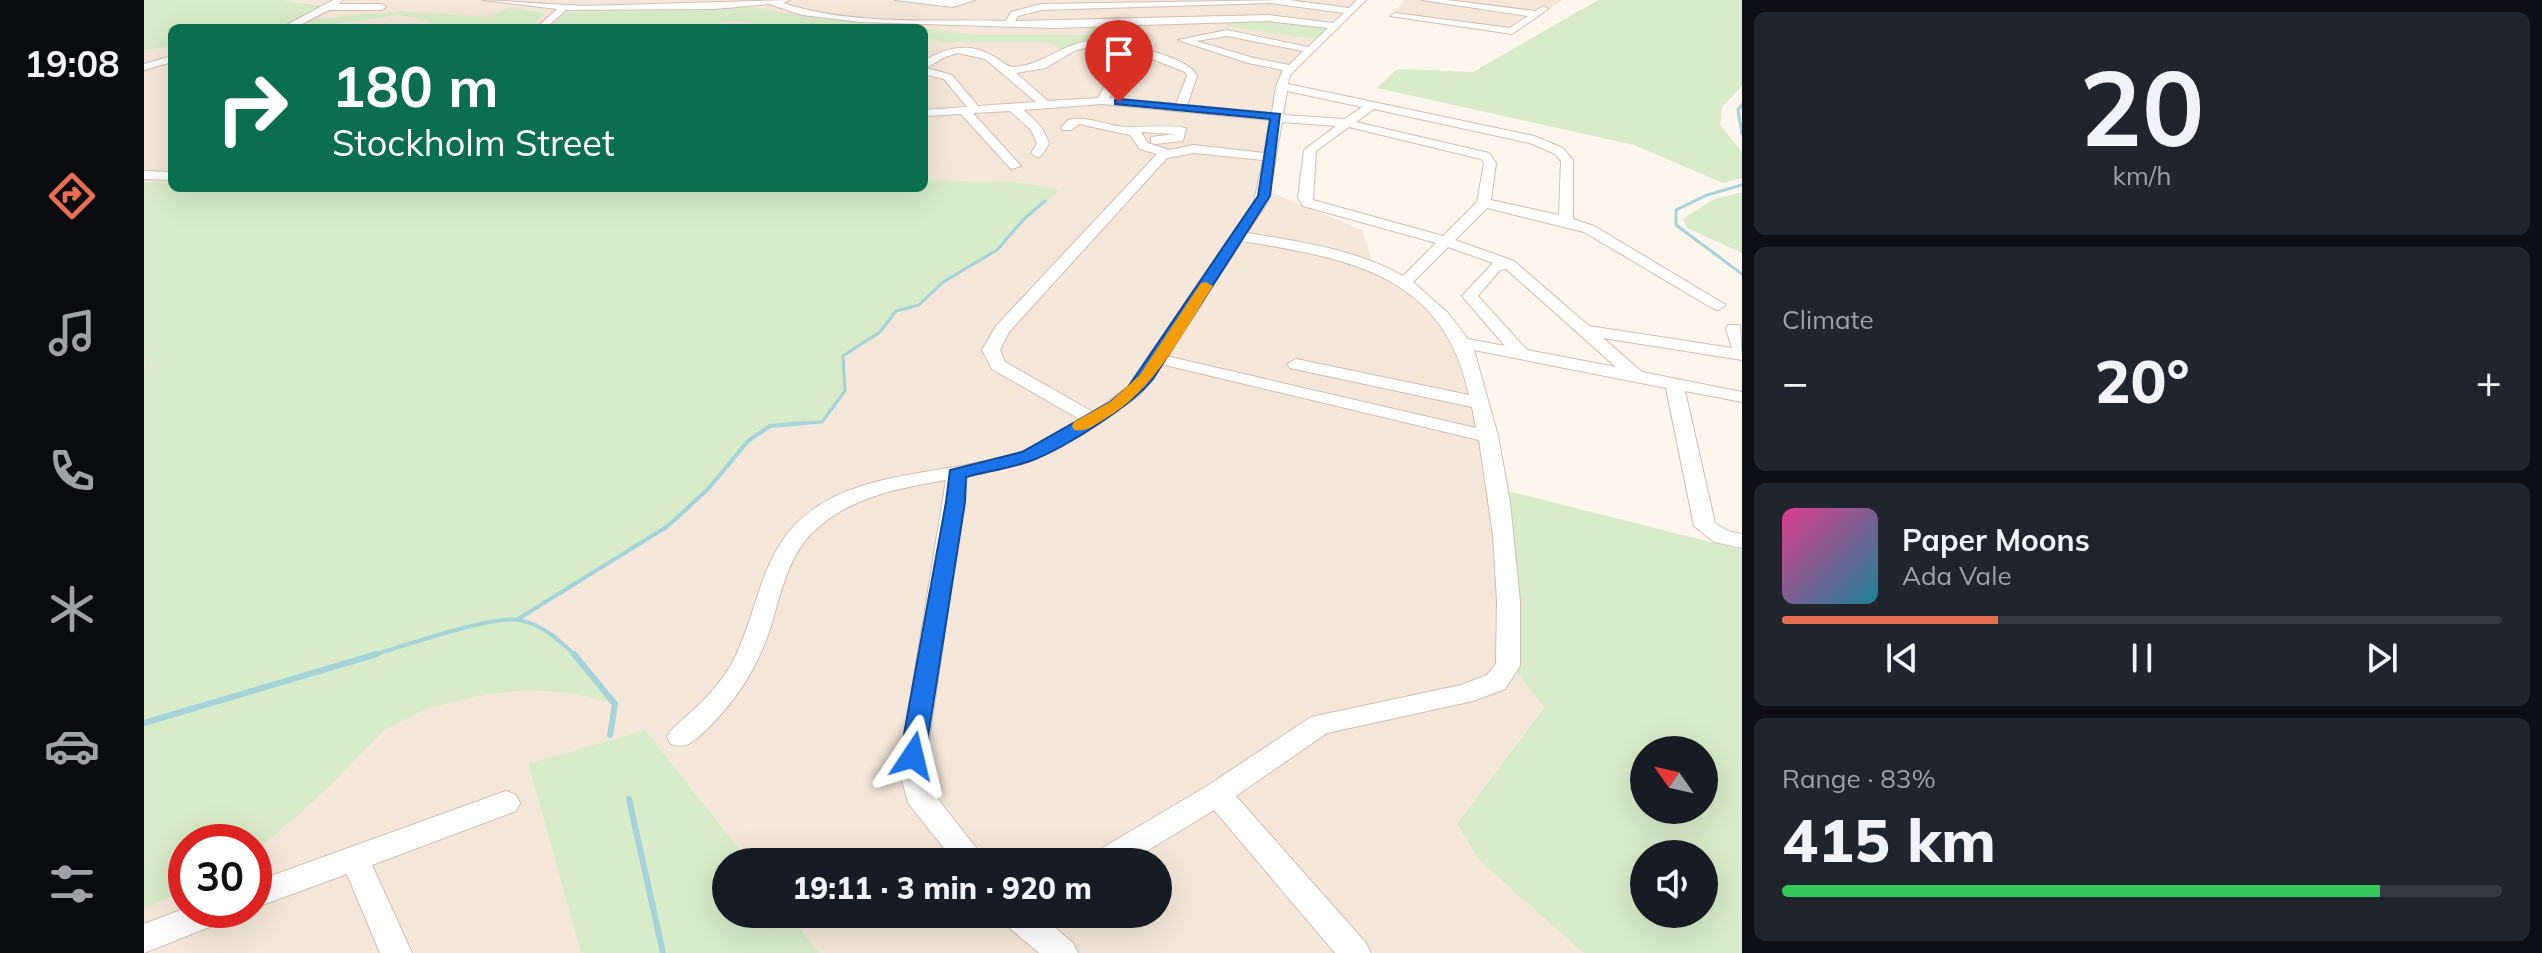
<!DOCTYPE html>
<meta charset="utf-8">
<style>
:root{--surface:#171b24;--page:#20242c;--text:#f1f3f6;--muted:#9ea1a6;--line:#363941;--accent:#e76f51}
body{margin:0;font-family:Mulish,sans-serif;background:var(--page);color:var(--text);height:100vh;display:flex;flex-direction:column;font-size:30px;white-space:nowrap}
*{box-sizing:border-box;margin:0}
p{font-size:26px;color:var(--muted)}
.icon{flex:none;width:44px;height:44px;fill:none;stroke:currentColor;stroke-width:2;stroke-linecap:round;stroke-linejoin:round}
.map{position:relative;flex:1;overflow:hidden}
.details{display:flex;flex-direction:column;gap:12px;padding:12px;background:#0d0f14;width:800px}
.details>*{flex:none}
.hud{position:absolute;left:24px;top:24px;width:760px;height:168px;border-radius:12px;box-shadow:0 8px 32px #0002;background:#0b6e4f;color:#fff;overflow:hidden}
.needle{width:52px;rotate:304deg}
.fabs{position:absolute;left:1486px;top:736px;display:grid;gap:16px}
.fabs a{display:grid;place-items:center;width:88px;height:88px;border-radius:50%;background:var(--surface);box-shadow:0 8px 32px #0002;font-size:40px}
.speed{position:absolute;left:24px;top:824px;display:flex;gap:16px;font-size:40px;font-weight:700;text-align:center}
.speed>*{display:grid;place-content:center;width:104px;height:104px;border-radius:50%;background:var(--surface);box-shadow:0 8px 32px #0002;line-height:1}
.speed .limit{border:12px solid #d22;background:#fff;color:#111}
.pin{position:absolute;display:grid;place-items:center;width:68px;height:68px;color:#fff;margin:-82px -34px;border-radius:50% 50% 50% 0;rotate:-45deg;box-shadow:0 0 8px #0007}
.pin .icon{rotate:45deg}
.me{position:absolute;width:88px;margin:-44px;rotate:10deg;stroke-linejoin:round;filter:drop-shadow(0 0 6px #0008)}
.turn{display:flex;align-items:center;gap:28px;height:168px;padding:0 32px;font-size:36px}
.turn .icon{width:104px;height:104px;stroke-width:2.5}
.turn b{display:block;font-size:56px;line-height:68px}
.big{font-size:60px;font-weight:800;line-height:1.1}
.details .card{flex:1;display:flex;flex-direction:column;justify-content:center;gap:12px;min-width:0;padding:0 28px;border-radius:12px;background:var(--page)}
.details .dial{align-items:center;gap:0}
.dial b{font-size:104px;line-height:1}
.song{display:flex;align-items:center;gap:24px}
.cover{width:96px;height:96px;border-radius:12px;background:linear-gradient(135deg,hsl(330 70% 55%),hsl(190 70% 35%))}
.played{height:8px;border-radius:4px;background:linear-gradient(90deg,var(--accent) 30%,var(--line) 30%)}
.keys{display:flex;justify-content:space-around;direction:ltr}
.heat{display:flex;justify-content:space-between;align-items:center;font-size:44px;direction:ltr}
.charge{height:12px;border-radius:6px;background:linear-gradient(90deg,#34c759 83%,var(--line) 0)}
.trip{position:absolute;left:568px;top:848px;width:460px;height:80px;border-radius:40px;background:var(--surface);box-shadow:0 8px 32px #0002;font-weight:800;line-height:80px;text-align:center}
main{display:flex;flex:1;min-height:0}
.dock{display:flex;flex-direction:column;width:144px;justify-content:space-around;align-items:center;background:#090b0e;color:var(--muted)}
.dock .icon{width:56px;height:56px}
.dock .on{color:var(--accent)}
.dock b{font-size:36px;color:var(--text)}
.map>svg:first-child{display:block}
</style>
<main>
<nav class="dock">
<b>19:08</b>
<svg class="icon on" aria-label="directions" viewBox="0 0 24 24"><path d="M12 3l9 9-9 9-9-9zM9 14v-3h6M13 9l2 2-2 2"/></svg>
<svg class="icon" aria-label="music" viewBox="0 0 24 24"><path d="M9 18V5l10-2v13"/><circle cx="6" cy="18" r="3"/><circle cx="16" cy="16" r="3"/></svg>
<svg class="icon" aria-label="phone" viewBox="0 0 24 24"><path d="M5 4h4l2 5-3 2q2 4 5 5l2-3 5 2v4C11 20 4 13 5 4z"/></svg>
<svg class="icon" aria-label="climate" viewBox="0 0 24 24"><path d="M12 3v18M4 7l16 10M4 17L20 7"/></svg>
<svg class="icon" aria-label="car" viewBox="0 0 24 24"><path d="M5 17H2v-5l4-1 3-4h7l3 4 3 1v5h-3M9 17h6M6 11h13"/><circle cx="7" cy="17" r="2"/><circle cx="17" cy="17" r="2"/></svg>
<svg class="icon" aria-label="filters" viewBox="0 0 24 24"><path d="M4 7h16M4 17h16"/><circle cx="9" cy="7" r="2"/><circle cx="15" cy="17" r="2"/></svg>
</nav>
<div class="map">
<svg width="1598" height="953" viewBox="0 0 1598 953">
<rect width="100%" height="100%" fill="#fdf6ec"/>
<path fill="#f5e8da" fill-rule="evenodd" d="M137 0H1212L1200 10 1207 11 1146 68 1122 190 1218 230 1231 270 1280 298 1323 353 1352 488 1365 662 1400 706 1313 824 1336 861 1439 953H675L646 914H1014V862H606L501 730 384 765 437 953H0V50L28 47V188H780V28H140L183 6ZM42 842H110V910H42Z
M1261 0H1419L1370 33 1246 16Z"/>
<path fill="#d8ecc9" fill-rule="evenodd" d="M0 0H137L185 7 164 20 257 11 343 17 366 7 401 13 389 25 299 28 281 20 256 15 161 28H28V47L0 50Z
M1454 0H1598V86L1578 107 1576 125 1598 152V178L1579 183 1490 145 1233 88 1253 69 1329 72Z
M607 7 673 18 758 22 757 26 774 28 614 27C598 19 581 18 565 28H408L417 15 427 12Z
M1126 20 1183 28 1171 39 1087 27 1079 22Z
M965 26 960 42 929 44 919 49 901 42H797L780 38V29L834 35H943L945 27Z
M780 179C826 185 870 176 915 191L880 219 853 250 799 282 775 305 752 311C742 333 719 344 699 356L701 391 678 422 626 427 604 441 564 489 524 526 375 618 400 630 425 648 471 704 428 693 383 690 344 694 288 707 241 729 183 789 110 853V842H42V890L0 908V364L3 363 0 361V182L28 183V188H780Z
M1598 192V253L1543 228 1539 219 1568 200Z
M1352 488 1598 550V953H1439L1336 861 1313 824 1400 707 1365 662ZM1500 750H1560V810H1500ZM1500 854H1560V914H1500Z
M501 730 606 862H582V914H646L675 953H437L384 764Z"/>
<g fill="none" stroke-linecap="round" stroke-linejoin="round">
<path stroke="#a5d3da" stroke-width="2" d="M1595 108 1598 104"/>
<path stroke="#a5d3da" stroke-width="3" d="M1597 106 1594 110 1598 134
M1598 185 1563 195 1532 210V225L1598 274
M636 425 678 422 701 391 699 356 736 332 752 311 775 305 799 282 853 250 880 219 901 201"/>
<path stroke="#a5d3da" stroke-width="4" d="M374 619 524 526 564 489 604 441 626 426 662 423
M226 656C257 647 347 615 375 620 398 624 416 641 432 656"/>
<path stroke="#a5d3da" stroke-width="6" d="M430 654 471 704 466 735
M0 723 233 654
M485 799 519 953"/>
<g stroke="#d1beb0" stroke-width="2">
<path id="minor" d="M189 0H199L194 4H238L242 7 238 10H185L150 28H137Z
M339 0 440 6 646 0 639 3C708 26 790 19 862 21L867 12 897 4 1145 0 1205 8 1213 0H1222L1146 75 1144 84 1390 136 1419 148 1429 160V219L1450 226 1582 305 1574 310 1568 308 1440 232 1343 208 1311 240 1370 261 1445 326 1588 348 1582 329 1584 325H1596L1598 360 1459 338 1498 372 1598 392V402L1541 391 1571 523 1584 531 1598 534V548L1570 542 1550 526 1522 388 1330 350 1354 436 1366 502 1376 601V666L1361 689 1329 701 1183 733 1092 796 1222 943 1227 953H1191L1070 810 985 862H945L950 853 1063 786 1167 717 1317 685 1343 675 1352 664 1353 601 1349 535 1335 440 1017 364 996 395 941 433 882 463 823 477 781 769 787 790 843 862H811L764 803 755 769 802 480C755 488 704 497 668 533 642 559 636 599 625 632 612 670 591 702 563 729 551 740 543 750 527 744L523 737C529 726 539 720 548 711 563 698 577 682 587 665 609 625 613 579 638 541 688 468 791 478 866 455 891 448 915 433 937 420L848 369 838 350 852 326 1013 154 996 149 986 135 935 124 927 130H919L917 128 924 120C945 115 965 128 986 127 1005 127 1023 125 1042 128L1039 141 1011 144 1007 143V137L1031 134 997 132 1004 143 1025 150 1050 145 1120 153 1127 120 958 104 879 110C891 119 901 129 905 144L897 156 893 157 887 153 893 144 887 130 866 111 829 113 877 166 867 169 817 114 780 116V110L823 107 800 79 780 74V61C802 47 825 42 849 56 857 60 862 67 870 67 899 65 918 44 945 41 967 39 1046 56 1053 76L1043 105 1128 113 1132 86 1139 70 1104 63 1034 40 1083 30 1164 47 1184 28 1124 21 910 28 716 22 658 15 625 4 570 9 422 10 402 28H392L413 9ZM1126 3 1200 13 1189 23 1124 15 871 21 874 16 897 10ZM1083 36 1159 51 1145 65 1110 58 1052 41ZM947 47 994 55 968 74 954 98 904 101 872 73 901 68 932 50ZM814 53 841 59 892 102 834 106 808 75 782 68 801 57ZM1003 57 1041 72 1043 76 1032 104 965 98 976 78ZM1143 91 1218 107 1201 119 1139 115ZM1230 109 1386 143 1411 154 1417 161 1415 215 1347 200 1352 163 1345 153 1212 122ZM1138 122 1192 126 1160 150 1154 198 1159 206 1292 243 1259 276C1212 249 1155 242 1103 233L1124 202ZM1205 127 1337 159 1340 163 1333 202 1299 236 1169 200 1172 151ZM1050 153 1119 160 1110 202 984 387 949 412 861 362 856 350 865 332 1023 158ZM1098 241C1205 259 1299 273 1325 395L1152 359 1143 364 1146 368 1328 407 1332 428 1022 356ZM1304 247 1349 263 1318 296 1361 346 1324 339 1303 312 1269 282ZM1362 269 1472 367 1383 350 1334 296 1356 270Z
M751 0H831L809 7Z
M1278 0H1303L1391 11 1400 6 1404 9 1368 34 1246 16 1251 13 1366 28 1384 16Z
M28 56V62L0 70V64Z
M0 171 28 172V180L0 179Z
M362 791 372 795 376 803 372 811 228 865 268 953H236L203 874 110 908V882Z
M42 908 87 910 83 920 0 953V924Z
M857 914H895L929 943 934 953H895L861 924Z"/>
</g>
<use href="#minor" fill="#fff" fill-rule="evenodd"/>
</g>
<path fill="#1a73e8" stroke="#114b97" stroke-width="2" d="M975 99 1136 114 1126 196 1009 379C989 405 920 448 889 460 868 468 844 471 822 477L821 502 781 756 777 763 769 766 760 763 756 756 802 502 806 470 878 452 966 402 984 387 1114 196 1126 119 971 104V100Z"/>
<path fill="#f59e0b" d="M1062 282 1069 286C1037 335 1011 390 959 420 949 426 942 432 930 430L928 426 930 422 966 402 995 376 1057 283Z"/>
</svg>
<div class="fabs">
<a><svg class="needle" viewBox="-14 -14 28 28"><path d="M0-13l5 13h-10z" fill="#e53935"/><path d="M0 13l5-13h-10z" fill="#9ea1a6"/></svg></a>
<a><svg class="icon" aria-label="sound" viewBox="0 0 24 24"><path d="M4 9h4l5-4v14l-5-4H4zM17 9q2 3 0 6"/></svg></a>
</div>
<div class="speed"><div class="limit">30</div></div>
<div class="pin" style="left:975px;top:102px;background:#d93025"><svg class="icon" aria-label="arrive" viewBox="0 0 24 24"><path d="M6 21V4h12l-3 4 3 4H6"/></svg></div>
<svg class="me" style="left:769px;top:756px" viewBox="-20 -20 40 40"><path d="M0-17L14 15 0 8-14 15z" fill="#1a73e8" stroke="#fff" stroke-width="4"/></svg>
<div class="trip">19:11 · 3 min · 920 m</div>
<div class="hud">
<div class="turn"><svg class="icon" aria-label="right" viewBox="0 0 24 24"><path d="M7 20v-9h11M14 6l5 5-5 5"/></svg><div><b>180 m</b>Stockholm Street</div></div>
</div>
</div>
<section class="details">
<div class="card dial"><b>20</b><p>km/h</p></div>
<div class="card"><p>Climate</p>
<div class="heat"><a>−</a><b class="big">20°</b><a>+</a></div>
</div>
<div class="card">
<div class="song"><i class="cover"></i><div><b>Paper Moons</b><p>Ada Vale</p></div></div>
<div class="played"></div>
<div class="keys"><svg class="icon" aria-label="previous" viewBox="0 0 24 24"><path d="M18 5L8 12l10 7zM5 5v14"/></svg><svg class="icon" aria-label="pause" viewBox="0 0 24 24"><path d="M8 5v14M16 5v14"/></svg><svg class="icon" aria-label="next" viewBox="0 0 24 24"><path d="M6 5l10 7-10 7zM19 5v14"/></svg></div>
</div>
<div class="card"><p>Range · 83%</p><b class="big">415 km</b><div class="charge"></div></div>
</section>
</main>
